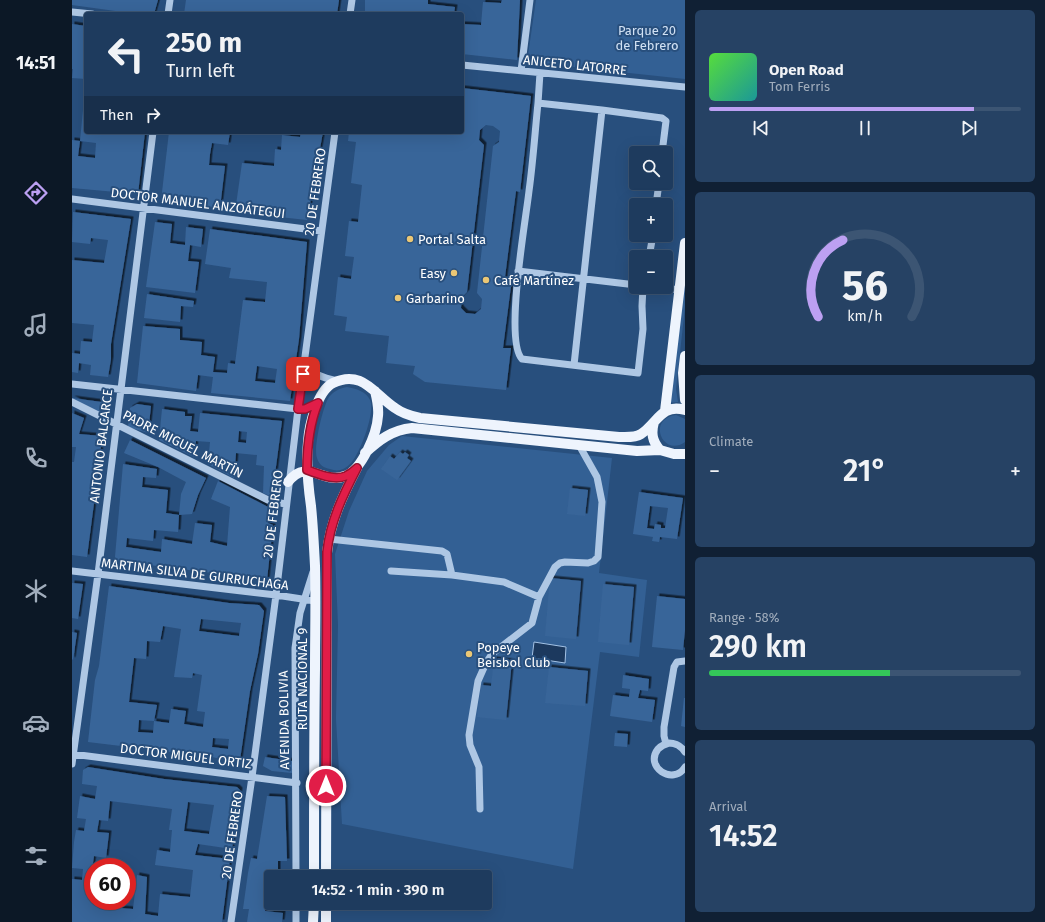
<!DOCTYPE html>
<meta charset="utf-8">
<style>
:root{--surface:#1e3b5e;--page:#264264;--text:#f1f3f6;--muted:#a1adbc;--line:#3c5573;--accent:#bca0f2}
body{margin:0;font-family:"Fira Sans",sans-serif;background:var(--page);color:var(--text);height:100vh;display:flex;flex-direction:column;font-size:15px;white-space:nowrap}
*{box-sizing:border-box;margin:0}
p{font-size:13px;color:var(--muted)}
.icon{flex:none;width:22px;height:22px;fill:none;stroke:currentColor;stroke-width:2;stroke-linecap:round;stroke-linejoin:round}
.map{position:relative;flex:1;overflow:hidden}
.sheet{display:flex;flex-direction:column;gap:10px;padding:10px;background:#102034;width:360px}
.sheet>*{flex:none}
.banner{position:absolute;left:12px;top:12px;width:380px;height:122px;border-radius:4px;box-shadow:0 4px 16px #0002,0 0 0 1px var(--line);background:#1e3b5e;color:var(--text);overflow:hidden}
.controls{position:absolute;left:557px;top:146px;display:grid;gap:8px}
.controls a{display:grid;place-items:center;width:44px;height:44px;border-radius:4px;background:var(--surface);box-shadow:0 4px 16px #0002,0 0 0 1px var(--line);font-size:20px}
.speed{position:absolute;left:12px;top:858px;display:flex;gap:8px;font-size:20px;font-weight:700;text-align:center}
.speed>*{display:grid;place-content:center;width:52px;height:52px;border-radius:50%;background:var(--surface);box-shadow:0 4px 16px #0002,0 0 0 1px var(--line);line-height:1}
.speed .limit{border:6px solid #d22;background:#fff;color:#111}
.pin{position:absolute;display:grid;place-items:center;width:34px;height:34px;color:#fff;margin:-17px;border-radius:8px;box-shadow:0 2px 6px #0006}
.me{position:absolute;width:44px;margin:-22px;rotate:0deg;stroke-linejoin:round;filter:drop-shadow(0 0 3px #0008)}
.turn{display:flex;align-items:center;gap:14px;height:84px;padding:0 16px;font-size:18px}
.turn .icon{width:52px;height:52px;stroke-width:2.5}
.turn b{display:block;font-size:28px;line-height:34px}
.then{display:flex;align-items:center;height:38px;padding:0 16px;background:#0003;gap:8px;font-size:15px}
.big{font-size:30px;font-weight:600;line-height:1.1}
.sheet .card{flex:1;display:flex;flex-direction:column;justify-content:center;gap:6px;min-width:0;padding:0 14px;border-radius:6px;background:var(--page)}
.sheet .dial{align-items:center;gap:0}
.dial svg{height:104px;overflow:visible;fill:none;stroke:var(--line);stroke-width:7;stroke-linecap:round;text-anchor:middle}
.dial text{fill:var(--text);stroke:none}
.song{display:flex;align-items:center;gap:12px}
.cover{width:48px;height:48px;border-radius:6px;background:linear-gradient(135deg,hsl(110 70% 55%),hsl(180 70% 35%))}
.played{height:4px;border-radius:2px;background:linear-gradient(90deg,var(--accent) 85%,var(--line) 85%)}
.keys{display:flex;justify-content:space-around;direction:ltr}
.heat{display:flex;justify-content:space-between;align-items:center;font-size:22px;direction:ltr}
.charge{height:6px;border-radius:3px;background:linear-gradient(90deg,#34c759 58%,var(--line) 0)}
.trip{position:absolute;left:192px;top:870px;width:228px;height:40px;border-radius:4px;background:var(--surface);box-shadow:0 4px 16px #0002,0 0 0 1px var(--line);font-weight:600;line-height:40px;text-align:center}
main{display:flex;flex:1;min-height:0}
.tab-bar{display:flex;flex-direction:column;width:72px;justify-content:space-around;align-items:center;background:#0c1826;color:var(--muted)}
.tab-bar .icon{width:28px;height:28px}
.tab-bar .current{color:var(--accent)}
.tab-bar b{font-size:18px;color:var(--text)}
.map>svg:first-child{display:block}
</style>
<main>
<nav class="tab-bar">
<b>14:51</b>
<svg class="icon current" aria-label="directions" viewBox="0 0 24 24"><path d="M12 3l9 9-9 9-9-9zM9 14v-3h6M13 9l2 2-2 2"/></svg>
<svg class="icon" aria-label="music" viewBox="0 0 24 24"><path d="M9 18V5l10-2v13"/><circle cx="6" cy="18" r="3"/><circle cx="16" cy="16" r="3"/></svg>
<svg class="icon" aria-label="phone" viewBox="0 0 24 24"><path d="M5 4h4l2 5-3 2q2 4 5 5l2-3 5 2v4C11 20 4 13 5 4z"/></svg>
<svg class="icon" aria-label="climate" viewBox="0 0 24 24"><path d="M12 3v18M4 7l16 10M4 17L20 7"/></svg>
<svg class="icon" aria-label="car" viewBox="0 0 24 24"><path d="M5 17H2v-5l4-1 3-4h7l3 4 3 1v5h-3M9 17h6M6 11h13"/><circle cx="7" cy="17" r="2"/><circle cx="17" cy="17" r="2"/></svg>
<svg class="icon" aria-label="filters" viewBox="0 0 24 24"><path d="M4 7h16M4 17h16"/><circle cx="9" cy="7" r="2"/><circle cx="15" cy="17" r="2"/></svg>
</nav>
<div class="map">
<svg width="613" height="922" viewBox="0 0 613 922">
<defs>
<filter id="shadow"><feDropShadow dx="2.5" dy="-2.5" stdDeviation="0" flood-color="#0009"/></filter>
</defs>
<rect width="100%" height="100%" fill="#284f7d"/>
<path fill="#336094" d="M464 0H613V79L455 62Z
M613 276V307L604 389 606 402 596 403Z
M275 387C284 389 294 391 298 400 304 412 287 456 278 464 272 470 266 472 258 469 252 468 247 465 245 458 241 448 251 406 257 397 262 391 268 388 275 387Z
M604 415 613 419V442C591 458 574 419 604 415Z
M330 436 540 458 527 573 575 580 567 657 528 652 501 869 270 824 264 719 266 625 263 554 277 511 295 471 317 445Z"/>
<path fill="#1c395e" stroke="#a3c2e5" d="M462 642 494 647 493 663 460 658Z"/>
<path fill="#396599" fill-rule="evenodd" filter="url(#shadow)" d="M0 0H86L82 14H65L0 5Z
M114 0H267L265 14H112Z
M293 0H356V4L383 7 382 14H293Z
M430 0H448L445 60 390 54V24L409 25 411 2 429 3Z
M0 24 14 26V79L0 78 1 69H0Z
M390 88 459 96 448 192 444 191 432 285 439 286 431 348H439L434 390 353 382 341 374 343 366 314 363 317 336 273 331 275 317 262 315 266 277 279 279 282 257 273 256 277 221 286 222 290 185 279 183 284 142 276 141 277 132H390ZM414 125 421 126 428 131 427 142 421 146 405 293 410 299 409 309 403 314 394 313 389 308 390 297 395 292 412 145 407 140 408 130Z
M11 110H14V132H73L66 194 0 188V140L8 141 6 156 23 158 24 143 8 141Z
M97 132H158L156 145 140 143 138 154 137 165 153 166 148 208 114 205 89 201Z
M229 132H251L235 220 163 212 170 163 202 166 203 149 209 150 210 135 228 137Z
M1 212 59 219 39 344V359L36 377 18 375 19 365 7 363 6 373 0 372V353L8 354 9 341 20 342 22 325 0 323V260L32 263 36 240 19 238 18 244 0 242Z
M83 222 100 224 98 243 113 245 114 227 131 229 129 247 118 245 116 261 127 262 123 293 74 287Z
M138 229 235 242 227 339 218 401 139 393 141 377 126 375 124 391 65 383 71 326 108 329V340L130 342 129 355 143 357 141 372 155 373 156 363 163 364 171 300 193 302 195 282 157 278 159 268 133 264ZM185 366 205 369 203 383 183 381Z
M75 294 122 301 121 307 109 306 108 322 72 318Z
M0 398 30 402 29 414Z
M65 404 79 406 76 433 56 427 58 408Z
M90 409 113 412V416H120L118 431 126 432 128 413 210 421 200 497 191 493 192 466 184 465 185 455 164 453 162 478 136 464 138 442 124 441 122 457 87 440ZM167 431 175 432 174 443 166 442Z
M0 413 12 418 7 434 30 436 27 465 15 557 0 555V462H2L4 447H0Z
M58 440 134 478 126 495 120 514 107 515 109 494 114 482 86 467 52 453Z
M328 452 331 454 333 452 337 455 335 458 339 461 325 480 309 469 318 456 322 459Z
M51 464 85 469 84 478 71 477 70 487 96 490 94 513 107 515 106 532 82 530 81 541 55 538 54 547 89 552 90 539 120 544 123 523 140 525 138 542 155 546 158 507 139 499 146 481 198 508 196 523 201 525 195 580 46 561 43 557Z
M498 488 516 490 513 516 495 514Z
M567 492 611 498 605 539 588 537 587 542 580 541 581 537 561 534ZM578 506 596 508 593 528H589V525L583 524 582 529 575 528Z
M478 578 509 581 504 639 473 636Z
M0 583 11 584 6 619 0 618Z
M531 584 562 587 557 645 526 642Z
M37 586 157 603 187 605 192 611 186 654 178 691 168 760H154L140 757 16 742 23 680 27 666ZM129 619 169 623 167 636 127 631ZM91 626 109 629 102 677 120 678 121 673 130 675 125 711 133 712 131 727 112 724 114 711 99 709 97 723 82 721 81 733 66 732 67 720 82 721 85 705 57 702 62 658 74 659 75 641 88 642ZM141 738 157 739 156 749 140 747Z
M585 596 613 599V630L611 650 580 647Z
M0 632 5 633 1 660 0 659Z
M422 659 440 661 434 720 405 717 409 685 419 686Z
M477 667 516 671 513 706 473 703Z
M551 675 577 679 576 691 568 690 566 698 583 700 580 722 538 716 541 695 557 697 558 689 550 688Z
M612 698H613V727L609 726Z
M543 733 556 734 555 747 542 746Z
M193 757 220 761V773L200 771 191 766Z
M16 767 92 779 165 787 168 790 160 849 126 844 123 855 158 859 150 922H0V879L10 880 11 869 0 868 2 842 4 830 12 831 14 819 5 818 8 796 23 799 25 786 10 784 11 770ZM38 801 100 809 97 830H100L98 852 85 850 83 865 121 870 118 897 88 894 86 916 73 914 75 877 65 875 61 909 35 907V901H21L20 870 22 856 34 858 37 833 25 832 27 820 36 821ZM116 802 142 805 137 834 112 831Z
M195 796 213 797 215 861H206V875H214V877H199V902H194L193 911 211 913 210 922H175L177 909H171L176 873 179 858 185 859Z"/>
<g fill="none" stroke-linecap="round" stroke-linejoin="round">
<path stroke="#aec7e4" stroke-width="7" d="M0 12 20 14
M96 14 98 0
M278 14 280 0
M390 65 613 87
M449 71 458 0
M468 73 466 103 530 110 502 365
M466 103C463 132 461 162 457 191 454 219 432 341 450 359L566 373 571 329 570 306 571 287
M530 110 590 118 594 121 590 153
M0 199 249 231
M584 205 587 183
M577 257 581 235
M446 271 564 285
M584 287 608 290
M233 362C240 375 252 378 265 381
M0 384 226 409H233L245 403
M0 402 196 500 213 504
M257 539 370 551 375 554 380 575
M0 571 204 595 243 601
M319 571 380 575 432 582 467 597
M594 744 592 736V727L602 667 605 662 613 661
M613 752C609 746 604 743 597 743 593 744 589 746 586 749 572 767 601 786 613 767
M0 754 225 783
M0 764 26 574 81 132
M408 809 407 767 398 745 397 735 406 681 414 663 420 654 460 623 467 597 483 567 488 563 493 562 516 563 522 561 526 557 530 502 525 477 507 445
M224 877 223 648 228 613 241 572
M159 922 180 777 204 595 226 409 263 132
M224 922V903"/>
<path stroke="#eef4fd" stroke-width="10" d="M613 356 611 373 613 400
M593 411 613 243
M582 422C579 433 580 441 588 450
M293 453C307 440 320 430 340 428L565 451 588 450 602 454H613
M216 482C235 457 251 485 273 476 290 470 305 433 306 416 307 407 305 399 303 391
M242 877C242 808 242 738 243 669 243 634 244 600 243 566 242 546 241 526 239 506 236 485 234 464 236 442 237 426 245 391 261 383 290 369 302 394 323 408 331 414 339 416 348 418L547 437C554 437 563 438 569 434 585 424 589 403 613 410
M254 877 255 553C258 522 271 495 285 468
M241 922 242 903
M254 922V903"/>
</g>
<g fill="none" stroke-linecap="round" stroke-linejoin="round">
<g stroke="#92132f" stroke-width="10">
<path id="route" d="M231 374 226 409H233L246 403C237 425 235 447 235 470 247 474 262 481 274 476 278 474 282 471 285 468 271 495 258 522 255 552L254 786"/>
</g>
<use href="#route" stroke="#e11d48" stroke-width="7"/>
</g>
<g fill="#ebc775" stroke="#284f7d" stroke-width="1.5">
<circle cx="338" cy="239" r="4"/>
<circle cx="382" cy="273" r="4"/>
<circle cx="414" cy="280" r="4"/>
<circle cx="326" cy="298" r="4"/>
<circle cx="397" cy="654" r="4"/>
</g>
<g text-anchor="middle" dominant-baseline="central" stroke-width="4" stroke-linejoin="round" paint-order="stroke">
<g font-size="13" fill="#d1e1f4" stroke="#284f7d">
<text x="575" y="30">Parque 20<tspan x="575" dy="15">de Febrero</tspan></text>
</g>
<g font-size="13" fill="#fff" stroke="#284f7d">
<text transform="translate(503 65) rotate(6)">ANICETO LATORRE</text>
<text transform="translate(243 192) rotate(-82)">20 DE FEBRERO</text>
<text transform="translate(126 203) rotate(7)">DOCTOR MANUEL ANZOÁTEGUI</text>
<text transform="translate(111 444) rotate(27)">PADRE MIGUEL MARTÍN</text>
<text transform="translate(29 446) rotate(-83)">ANTONIO BALCARCE</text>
<text transform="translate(201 514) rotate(-83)">20 DE FEBRERO</text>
<text transform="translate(123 574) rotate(7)">MARTINA SILVA DE GURRUCHAGA</text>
<text transform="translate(230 679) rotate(-90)">RUTA NACIONAL 9</text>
<text transform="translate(212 720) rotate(-91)">AVENIDA BOLIVIA</text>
<text transform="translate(114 756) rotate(7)">DOCTOR MIGUEL ORTIZ</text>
<text transform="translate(160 835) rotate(-82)">20 DE FEBRERO</text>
</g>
<g font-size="13" fill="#fff" stroke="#284f7d" text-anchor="start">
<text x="346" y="239">Portal Salta</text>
<text x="374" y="273" text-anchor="end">Easy</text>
<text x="422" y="280">Café Martínez</text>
<text x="334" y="298">Garbarino</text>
<text x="405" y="647">Popeye<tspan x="405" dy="15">Beisbol Club</tspan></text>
</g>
</g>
</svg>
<div class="controls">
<a><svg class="icon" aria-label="search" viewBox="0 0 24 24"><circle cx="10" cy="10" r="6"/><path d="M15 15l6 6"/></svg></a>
<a>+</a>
<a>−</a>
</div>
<div class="speed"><div class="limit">60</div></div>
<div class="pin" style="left:231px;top:374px;background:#d93025"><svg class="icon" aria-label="arrive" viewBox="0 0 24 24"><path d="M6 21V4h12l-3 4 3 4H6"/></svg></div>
<svg class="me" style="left:254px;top:786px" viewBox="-20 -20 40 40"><circle r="17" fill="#e11d48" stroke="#fff" stroke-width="3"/><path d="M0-11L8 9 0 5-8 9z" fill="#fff"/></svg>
<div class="trip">14:52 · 1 min · 390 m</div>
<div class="banner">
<div class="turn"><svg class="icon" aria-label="left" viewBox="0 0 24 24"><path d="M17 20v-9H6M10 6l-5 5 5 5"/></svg><div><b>250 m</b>Turn left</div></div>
<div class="then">Then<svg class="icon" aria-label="right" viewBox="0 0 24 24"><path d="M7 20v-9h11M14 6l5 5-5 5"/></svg></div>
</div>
</div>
<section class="sheet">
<div class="card">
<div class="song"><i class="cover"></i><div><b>Open Road</b><p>Tom Ferris</p></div></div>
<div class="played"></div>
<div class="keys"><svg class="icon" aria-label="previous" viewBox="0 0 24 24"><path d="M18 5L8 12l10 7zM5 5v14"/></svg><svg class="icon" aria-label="pause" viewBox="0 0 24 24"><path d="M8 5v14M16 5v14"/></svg><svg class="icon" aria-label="next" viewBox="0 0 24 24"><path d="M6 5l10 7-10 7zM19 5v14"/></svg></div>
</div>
<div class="card dial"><svg viewBox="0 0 100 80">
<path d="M14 69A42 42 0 1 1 86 69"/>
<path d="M14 69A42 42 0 0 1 33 10" stroke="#bca0f2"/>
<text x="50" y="56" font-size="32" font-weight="700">56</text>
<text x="50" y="72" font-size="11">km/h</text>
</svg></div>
<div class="card"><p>Climate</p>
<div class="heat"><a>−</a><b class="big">21°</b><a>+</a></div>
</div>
<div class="card"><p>Range · 58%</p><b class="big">290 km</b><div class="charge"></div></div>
<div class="card"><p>Arrival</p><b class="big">14:52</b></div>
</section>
</main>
